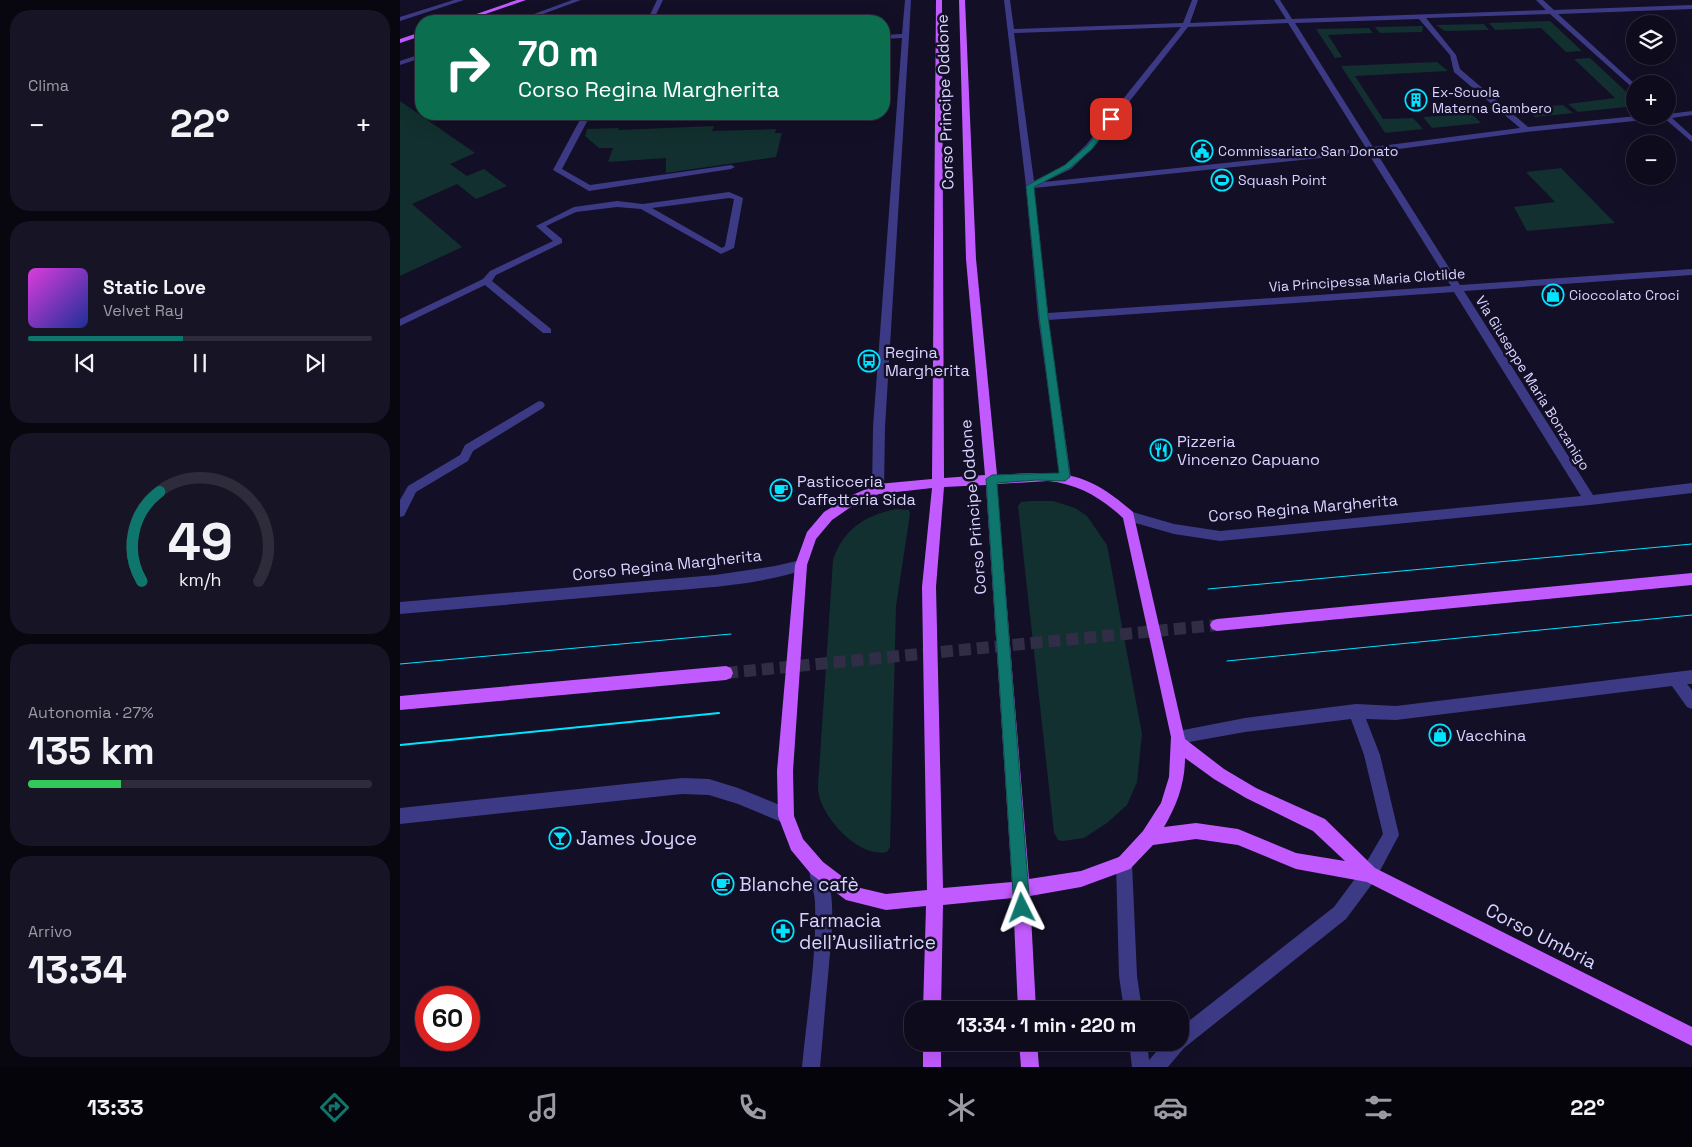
<!DOCTYPE html>
<html lang="it">
<meta charset="utf-8">
<style>
:root{--surface:#0e0b1c;--page:#171425;--text:#f1f3f6;--muted:#9b9ba3;--line:#2e2b3b;--accent:#0f766e}
body{margin:0;font-family:"Space Grotesk",sans-serif;background:var(--page);color:var(--text);height:100vh;display:flex;flex-direction:column;font-size:19px;white-space:nowrap}
*{box-sizing:border-box;margin:0}
p{font-size:16px;color:var(--muted)}
.icon{flex:none;width:28px;height:28px;fill:none;stroke:currentColor;stroke-width:2;stroke-linecap:round;stroke-linejoin:round}
.map{position:relative;flex:1;overflow:hidden}
.side{display:flex;flex-direction:column;gap:10px;padding:10px;background:#08060f;width:400px}
.side>*{flex:none}
.banner{position:absolute;left:15px;top:15px;width:475px;height:105px;border-radius:20px;box-shadow:0 5px 20px #0002,0 0 0 1px var(--line);background:#0b6e4f;color:#fff;overflow:hidden}
.controls{position:absolute;left:1226px;top:15px;display:grid;gap:10px}
.controls a{display:grid;place-items:center;width:50px;height:50px;border-radius:50%;background:var(--surface);box-shadow:0 5px 20px #0002,0 0 0 1px var(--line);font-size:25px}
.speed{position:absolute;left:15px;top:986px;display:flex;gap:10px;font-size:25px;font-weight:700;text-align:center}
.speed>*{display:grid;place-content:center;width:65px;height:65px;border-radius:50%;background:var(--surface);box-shadow:0 5px 20px #0002,0 0 0 1px var(--line);line-height:1}
.speed .limit{border:8px solid #d22;background:#fff;color:#111}
.pin{position:absolute;display:grid;place-items:center;width:42px;height:42px;color:#fff;margin:-21px;border-radius:10px;box-shadow:0 2px 8px #0006}
.me{position:absolute;width:55px;margin:-28px;rotate:357deg;stroke-linejoin:round;filter:drop-shadow(0 0 4px #0008)}
.turn{display:flex;align-items:center;gap:18px;height:105px;padding:0 20px;font-size:22px}
.turn .icon{width:65px;height:65px;stroke-width:2.5}
.turn b{display:block;font-size:35px;line-height:42px}
.big{font-size:38px;font-weight:700;line-height:1.1}
.side .widget{flex:1;display:flex;flex-direction:column;justify-content:center;gap:8px;min-width:0;padding:0 18px;border-radius:20px;background:var(--page)}
.side .dial{align-items:center;gap:0}
.dial svg{height:130px;overflow:visible;fill:none;stroke:var(--line);stroke-width:7;stroke-linecap:round;text-anchor:middle}
.dial text{fill:var(--text);stroke:none}
.song{display:flex;align-items:center;gap:15px}
.cover{width:60px;height:60px;border-radius:8px;background:linear-gradient(135deg,hsl(300 70% 55%),hsl(230 70% 35%))}
.played{height:5px;border-radius:2px;background:linear-gradient(90deg,var(--accent) 45%,var(--line) 45%)}
.keys{display:flex;justify-content:space-around;direction:ltr}
.heat{display:flex;justify-content:space-between;align-items:center;font-size:28px;direction:ltr}
.charge{height:8px;border-radius:4px;background:linear-gradient(90deg,#34c759 27%,var(--line) 0)}
.trip{position:absolute;left:504px;top:1001px;width:285px;height:50px;border-radius:20px;background:var(--surface);box-shadow:0 5px 20px #0002,0 0 0 1px var(--line);font-weight:700;line-height:50px;text-align:center}
.tab-bar{display:flex;height:80px;justify-content:space-around;align-items:center;background:#06040b;color:var(--muted)}
.tab-bar .icon{width:35px;height:35px}
.tab-bar .on{color:var(--accent)}
.tab-bar b{font-size:22px;color:var(--text)}
main{display:flex;flex:1;min-height:0}
.map>svg:first-child{display:block}
</style>
<main>
<section class="side">
<div class="widget"><p>Clima</p>
<div class="heat"><a>−</a><b class="big">22°</b><a>+</a></div>
</div>
<div class="widget">
<div class="song"><i class="cover"></i><div><b>Static Love</b><p>Velvet Ray</p></div></div>
<div class="played"></div>
<div class="keys"><svg class="icon" aria-label="previous" viewBox="0 0 24 24"><path d="M18 5L8 12l10 7zM5 5v14"/></svg><svg class="icon" aria-label="pause" viewBox="0 0 24 24"><path d="M8 5v14M16 5v14"/></svg><svg class="icon" aria-label="next" viewBox="0 0 24 24"><path d="M6 5l10 7-10 7zM19 5v14"/></svg></div>
</div>
<div class="widget dial"><svg viewBox="0 0 100 80">
<path d="M14 69A42 42 0 1 1 86 69"/>
<path d="M14 69A42 42 0 0 1 25 14" stroke="#0f766e"/>
<text x="50" y="56" font-size="32" font-weight="700">49</text>
<text x="50" y="72" font-size="11">km/h</text>
</svg></div>
<div class="widget"><p>Autonomia · 27%</p><b class="big">135 km</b><div class="charge"></div></div>
<div class="widget"><p>Arrivo</p><b class="big">13:34</b></div>
</section>
<div class="map">
<svg width="1292" height="1067" viewBox="0 0 1292 1067">
<rect width="100%" height="100%" fill="#130f26"/>
<path fill="#12302f" d="M1150 21 1182 51 1166 52 1141 28 1095 30 1089 23Z
M1084 24 1089 30 1045 31 1036 25Z
M1023 26 1022 32 980 33 975 27Z
M969 28 973 33 928 35 942 57 935 58 916 29Z
M1190 58 1235 100V106L1178 112 1168 104 1215 98 1174 59Z
M1037 62 1048 71 955 76 983 119 1013 118 1023 129 985 133 941 66Z
M0 101 75 153 50 164 67 176 84 169 107 186 76 199 57 184 12 204 62 247 0 276Z
M1163 105 1173 113 1135 117 1125 108Z
M1072 114 1081 123 1032 128 1023 117Z
M314 126 312 131 376 129 375 133H382L376 157 266 173V158L208 162 213 148H199L185 136 187 129 219 128 218 130Z
M1161 168 1215 223 1127 231 1114 207 1155 202 1126 172Z
M631 501H653L675 508 687 516 707 545 742 734 737 782 727 805 707 823 684 838 663 841 658 840 654 833 618 506 621 502Z
M496 509 509 510 510 514 496 606 490 847 487 852C460 858 427 822 420 799 417 790 418 781 419 772L433 560C443 529 466 515 496 509Z"/>
<g fill="none" stroke-linecap="round" stroke-linejoin="round">
<path stroke="#312d47" stroke-width="12" stroke-dasharray="12 6" stroke-linecap="butt" d="M326 673 817 625"/>
<path fill="#3d3a85" fill-rule="evenodd" d="M54 0H64L0 21V17Z
M172 0H181L124 21H115Z
M257 0H263L253 21H247Z
M505 0H511L509 36 485 427 484 489 482 492H474L472 489 473 427 502 38 484 39V35L502 34Z
M604 0H610L614 29 783 23 792 0H798L790 23 886 19 874 0H880L892 19 1146 10 1136 0H1143L1154 10 1292 5V9L1158 14 1235 84V90L1150 14 1026 18 1056 55 1060 69 1128 127 1237 116H1268V114L1292 111V115L1272 118 1292 136V142L1264 118 1126 132 976 152 1060 285 1292 269V275L1064 291 1193 495 1292 483V493L1190 505 820 541 774 534 725 520 723 516 725 512 729 511 774 524 820 531 1181 496 1054 292 648 320 671 477 669 480H661L638 317 626 186ZM1019 19 1050 55 1054 72 1120 128 973 147 895 23ZM888 23 966 148 644 182 671 169 692 149 788 27ZM781 27 686 145 665 165 634 181 614 33ZM968 153 1051 286 648 313 634 188Z
M21 54V58L0 65V61Z
M183 114H191L162 169 190 185 331 165 335 167 331 169 189 191 153 170Z
M329 192 343 198 334 248 321 254 241 209 217 207 176 212 146 226 162 239V243L96 275 92 281 151 329V333H143L85 285 0 326V319L83 279 90 271 153 241 136 226 174 207 217 201 243 204ZM329 198 334 199 325 246 322 248 252 208Z
M139 401 143 402 145 405 143 408 73 451 68 461 16 492 4 516 0 517V500L8 486 60 455 65 445Z
M401 560 406 561 407 565 406 569C353 587 294 588 240 593 160 600 80 607 0 614V602L315 575 375 566Z
M1292 670V684H1287L1292 690V709L1287 707 1272 686 996 720 966 719 980 755 999 835 975 880 946 919 784 1048 768 1067H732L729 1042H747L749 1060 765 1042H780V1028L934 907 963 868 983 834 964 755 951 719 845 732 778 744 773 742 771 737 773 732 845 718 956 704 996 706Z
M282 778 309 779 338 788 392 810 394 816 392 822 386 824 338 804 309 795 282 794 0 824V808Z
M724 855 730 857 732 863 737 976 742 1010H724L719 976 716 863 718 857Z
M417 860 423 862C438 898 431 938 428 976 425 1006 423 1037 420 1067H402C407 1013 417 957 415 903 415 890 406 874 411 862Z"/>
<path fill="#c25bff" fill-rule="evenodd" d="M117 0H126L65 21H56Z
M536 0H542L544 478 585 475 566 259 559 0H565L576 259 597 475C660 471 683 468 733 512L785 739 824 769 856 788 925 819 975 868 1292 1027V1046L967 882 896 869 838 845 796 839 753 845 730 869 681 887 630 896 636 1010H618L613 898 543 905 541 1010H523L526 906 486 910 446 900 411 874 391 850 378 816 377 771 395 565 407 532 424 512 450 496 478 484 532 479ZM648 481C679 484 701 498 723 518L771 737 769 777 761 803 743 831 719 857 681 871 629 879 597 484ZM586 485 612 882 543 888 536 587 544 487ZM532 488 522 587 527 890 486 894 456 887 423 862 403 839 394 816 393 771 407 565 416 539 432 520 458 502 479 494ZM785 758 814 779 846 798 913 831 945 861 896 853 838 829 796 823 764 827C777 805 785 783 785 758Z
M21 32V36L0 43V39Z
M1292 573V585L817 631 812 629 810 625 812 621 817 619Z
M326 666 331 668 333 673 331 678 326 680 0 710V696Z
M523 1042H541V1067H523Z
M619 1042H637L639 1067H621Z"/>
<path stroke="#00e5ff" stroke-width="1" d="M808 589 1292 544
M827 661 1292 615
M0 664 331 634"/>
<path stroke="#00e5ff" stroke-width="2" d="M0 745 319 713"/>
</g>
<path fill="#0f766e" stroke="#0a4d48" d="M709 118 715 119 692 149 670 168 634 187 648 316 670 477 665 481 637 480 597 483 630 908 627 913 622 916 617 913 614 908 586 479 592 475 659 473 639 316 626 186 665 165 687 146Z"/>
<defs>
<g id="building-ring" transform="scale(1.125)"><circle r="9.5" fill="#130f26" stroke="#00e5ff" stroke-width="1.5"/><path d="M-4-6H4V6H1V3H-1V6H-4ZM-2.5-4.3h1.7v1.8h-1.7ZM.8-4.3h1.7v1.8H.8ZM-2.5-1h1.7V.8h-1.7ZM.8-1h1.7V.8H.8Z" fill="#00e5ff"/></g>
<g id="civic-ring" transform="scale(1.125)"><circle r="9.5" fill="#130f26" stroke="#00e5ff" stroke-width="1.5"/><path d="M-.6-6.5H3V-4.5H.6V-3L4-1V1h2V6H-6V1h2V-1L-.6-3ZM-1.2 2.5V6h2.4V2.5Z" fill="#00e5ff"/></g>
<g id="stadium-ring" transform="scale(1.125)"><circle r="9.5" fill="#130f26" stroke="#00e5ff" stroke-width="1.5"/><path d="M0-5a6.5 5 0 1 0 0 10a6.5 5 0 1 0 0-10ZM-3.5-1.8h7v3.6h-7Z" fill="#00e5ff"/></g>
<g id="shop-ring" transform="scale(1.125)"><circle r="9.5" fill="#130f26" stroke="#00e5ff" stroke-width="1.5"/><path d="M-5-2.5h2.3a2.7 3.5 0 0 1 5.4 0H5L5.5 6h-11ZM-1.5-2.5h3a1.5 2.3 0 0 0-3 0Z" fill="#00e5ff"/></g>
<g id="bus-ring" transform="scale(1.125)"><circle r="9.5" fill="#130f26" stroke="#00e5ff" stroke-width="1.5"/><path d="M-5-6H5V4H4V6H2V4H-2V6H-4V4H-5ZM-3.5-4V0h7V-4ZM-3.5 1.2v1.5H-2V1.2ZM2 1.2v1.5H3.5V1.2Z" fill="#00e5ff"/></g>
<g id="restaurant-ring" transform="scale(1.125)"><circle r="9.5" fill="#130f26" stroke="#00e5ff" stroke-width="1.5"/><path d="M-5-6h1v4h1v-4h1v4h1v-4h1v5L-1.5 .5V6h-2V.5L-5-1ZM5-6V6H3V1.5H1.5Q1.5-4 5-6Z" fill="#00e5ff"/></g>
<g id="cafe-ring" transform="scale(1.125)"><circle r="9.5" fill="#130f26" stroke="#00e5ff" stroke-width="1.5"/><path d="M-5.5-4.5H6V0H3Q3 3.5 0 3.5H-2.5Q-5.5 3.5-5.5 0ZM3-3.2v2h1.7v-2ZM-6 4.5H4V6H-6Z" fill="#00e5ff"/></g>
<g id="bar-ring" transform="scale(1.125)"><circle r="9.5" fill="#130f26" stroke="#00e5ff" stroke-width="1.5"/><path d="M-6-5H6L.8 .8V4.5H3.5V6h-7V4.5H-.8V.8Z" fill="#00e5ff"/></g>
<g id="pharmacy-ring" transform="scale(1.125)"><circle r="9.5" fill="#130f26" stroke="#00e5ff" stroke-width="1.5"/><path d="M-2-6h4v4h4v4h-4v4h-4v-4h-4v-4h4Z" fill="#00e5ff"/></g>
</defs>
<g fill-rule="evenodd">
<use href="#building-ring" x="1016" y="100"/>
<use href="#civic-ring" x="802" y="151"/>
<use href="#stadium-ring" x="822" y="180"/>
<use href="#shop-ring" x="1153" y="295"/>
<use href="#bus-ring" x="469" y="361"/>
<use href="#restaurant-ring" x="761" y="450"/>
<use href="#cafe-ring" x="381" y="490"/>
<use href="#shop-ring" x="1040" y="735"/>
<use href="#bar-ring" x="160" y="838"/>
<use href="#cafe-ring" x="323" y="884"/>
<use href="#pharmacy-ring" x="383" y="931"/>
</g>
<g text-anchor="middle" dominant-baseline="central" stroke-width="5" stroke-linejoin="round" paint-order="stroke">
<g font-size="14" fill="#d9d4ff" stroke="#130f26" text-anchor="start">
<text x="1032" y="92">Ex-Scuola<tspan x="1032" dy="16">Materna Gambero</tspan></text>
<text x="818" y="151">Commissariato San Donato</text>
<text x="838" y="180">Squash Point</text>
<text x="1169" y="295">Cioccolato Croci</text>
</g>
<g font-size="14" fill="#d9d4ff" stroke="#130f26">
<text transform="translate(967 280) rotate(-4)">Via Principessa Maria Clotilde</text>
<text transform="translate(1133 383) rotate(58)">Via Giuseppe Maria Bonzanigo</text>
</g>
<g font-size="16" fill="#d9d4ff" stroke="#130f26">
<text transform="translate(545 102) rotate(-92)">Corso Principe Oddone</text>
<text transform="translate(573 507) rotate(-95)">Corso Principe Oddone</text>
<text transform="translate(903 508) rotate(-5)">Corso Regina Margherita</text>
<text transform="translate(267 565) rotate(-6)">Corso Regina Margherita</text>
</g>
<g font-size="16" fill="#d9d4ff" stroke="#130f26" text-anchor="start">
<text x="485" y="352">Regina<tspan x="485" dy="18">Margherita</tspan></text>
<text x="777" y="441">Pizzeria<tspan x="777" dy="18">Vincenzo Capuano</tspan></text>
<text x="397" y="481">Pasticceria<tspan x="397" dy="18">Caffetteria Sida</tspan></text>
<text x="1056" y="735">Vacchina</text>
</g>
<g font-size="19" fill="#d9d4ff" stroke="#130f26" text-anchor="start">
<text x="176" y="838">James Joyce</text>
<text x="339" y="884">Blanche cafè</text>
<text x="399" y="920">Farmacia<tspan x="399" dy="22">dell'Ausiliatrice</tspan></text>
</g>
<g font-size="19" fill="#d9d4ff" stroke="#130f26">
<text transform="translate(1141 936) rotate(27)">Corso Umbria</text>
</g>
</g>
</svg>
<div class="controls">
<a><svg class="icon" aria-label="layers" viewBox="0 0 24 24"><path d="M12 4l9 5-9 5-9-5zM3 14l9 5 9-5"/></svg></a>
<a>+</a>
<a>−</a>
</div>
<div class="speed"><div class="limit">60</div></div>
<div class="pin" style="left:711px;top:119px;background:#d93025"><svg class="icon" aria-label="arrive" viewBox="0 0 24 24"><path d="M6 21V4h12l-3 4 3 4H6"/></svg></div>
<svg class="me" style="left:622px;top:908px" viewBox="-20 -20 40 40"><path d="M0-17L14 15 0 8-14 15z" fill="#0f766e" stroke="#fff" stroke-width="4"/></svg>
<div class="trip">13:34 · 1 min · 220 m</div>
<div class="banner">
<div class="turn"><svg class="icon" aria-label="right" viewBox="0 0 24 24"><path d="M7 20v-9h11M14 6l5 5-5 5"/></svg><div><b>70 m</b>Corso Regina Margherita</div></div>
</div>
</div>
</main>
<nav class="tab-bar">
<b>13:33</b>
<svg class="icon on" aria-label="directions" viewBox="0 0 24 24"><path d="M12 3l9 9-9 9-9-9zM9 14v-3h6M13 9l2 2-2 2"/></svg>
<svg class="icon" aria-label="music" viewBox="0 0 24 24"><path d="M9 18V5l10-2v13"/><circle cx="6" cy="18" r="3"/><circle cx="16" cy="16" r="3"/></svg>
<svg class="icon" aria-label="phone" viewBox="0 0 24 24"><path d="M5 4h4l2 5-3 2q2 4 5 5l2-3 5 2v4C11 20 4 13 5 4z"/></svg>
<svg class="icon" aria-label="climate" viewBox="0 0 24 24"><path d="M12 3v18M4 7l16 10M4 17L20 7"/></svg>
<svg class="icon" aria-label="car" viewBox="0 0 24 24"><path d="M5 17H2v-5l4-1 3-4h7l3 4 3 1v5h-3M9 17h6M6 11h13"/><circle cx="7" cy="17" r="2"/><circle cx="17" cy="17" r="2"/></svg>
<svg class="icon" aria-label="filters" viewBox="0 0 24 24"><path d="M4 7h16M4 17h16"/><circle cx="9" cy="7" r="2"/><circle cx="15" cy="17" r="2"/></svg>
<b>22°</b>
</nav>
